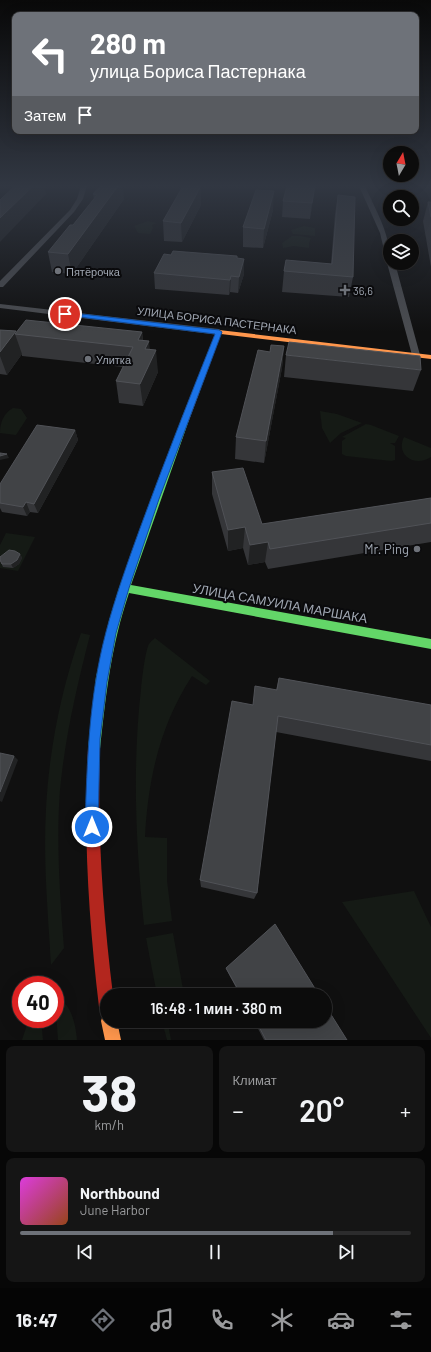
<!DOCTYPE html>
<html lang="ru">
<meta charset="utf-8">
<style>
:root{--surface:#0c0c0c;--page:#151515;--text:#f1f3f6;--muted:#9a9b9d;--line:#2c2c2d;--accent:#6e7279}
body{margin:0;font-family:Barlow,sans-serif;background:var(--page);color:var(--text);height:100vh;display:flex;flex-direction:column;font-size:15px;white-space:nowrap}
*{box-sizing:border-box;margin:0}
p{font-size:13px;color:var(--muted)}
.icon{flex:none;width:22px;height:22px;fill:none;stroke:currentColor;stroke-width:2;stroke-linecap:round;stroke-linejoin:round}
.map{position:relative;height:1040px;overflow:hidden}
.drawer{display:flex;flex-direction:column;gap:6px;padding:6px;background:#070707;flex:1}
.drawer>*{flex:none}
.guide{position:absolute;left:12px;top:12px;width:407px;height:122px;border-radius:8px;box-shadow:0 4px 16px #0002,0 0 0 1px var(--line);background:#6e7279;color:#fff;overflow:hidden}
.needle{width:26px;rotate:10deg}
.buttons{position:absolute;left:383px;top:146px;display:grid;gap:8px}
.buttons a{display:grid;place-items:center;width:36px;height:36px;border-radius:50%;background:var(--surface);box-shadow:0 4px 16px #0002,0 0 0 1px var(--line);font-size:20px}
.speed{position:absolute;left:12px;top:976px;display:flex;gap:8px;font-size:20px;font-weight:700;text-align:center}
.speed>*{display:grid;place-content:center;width:52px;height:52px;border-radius:50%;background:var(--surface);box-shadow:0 4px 16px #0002,0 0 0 1px var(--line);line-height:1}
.speed .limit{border:6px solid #d22;background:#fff;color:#111}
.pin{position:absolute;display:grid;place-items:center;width:34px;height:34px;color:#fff;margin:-17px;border:2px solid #fff;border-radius:50%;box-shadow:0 1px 4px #0007}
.me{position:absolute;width:44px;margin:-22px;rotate:0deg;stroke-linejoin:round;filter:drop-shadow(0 0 3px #0008)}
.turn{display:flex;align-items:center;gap:14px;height:84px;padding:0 12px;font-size:18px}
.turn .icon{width:52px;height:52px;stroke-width:2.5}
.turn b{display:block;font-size:28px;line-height:34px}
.then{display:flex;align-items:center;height:38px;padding:0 12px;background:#0003;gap:8px;font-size:15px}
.big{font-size:30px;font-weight:600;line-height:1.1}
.drawer .widget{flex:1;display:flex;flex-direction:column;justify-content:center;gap:6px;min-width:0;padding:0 14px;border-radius:8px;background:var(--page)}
.drawer .dial{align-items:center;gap:0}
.dial b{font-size:52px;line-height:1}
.song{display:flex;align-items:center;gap:12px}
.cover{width:48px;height:48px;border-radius:6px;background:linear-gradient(135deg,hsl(300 70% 55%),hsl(20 70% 35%))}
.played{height:4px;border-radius:2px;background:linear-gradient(90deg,var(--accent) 80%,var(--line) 80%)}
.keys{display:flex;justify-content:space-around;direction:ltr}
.heat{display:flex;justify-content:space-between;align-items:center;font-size:22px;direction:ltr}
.drawer .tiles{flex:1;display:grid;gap:6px;grid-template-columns:1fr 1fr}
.widget:last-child{grid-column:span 2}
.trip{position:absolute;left:100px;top:988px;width:232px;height:40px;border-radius:20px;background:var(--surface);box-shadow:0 4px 16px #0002,0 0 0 1px var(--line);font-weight:600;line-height:40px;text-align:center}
.dock{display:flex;height:64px;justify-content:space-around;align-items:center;background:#050505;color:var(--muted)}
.dock .icon{width:28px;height:28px}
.dock .current{color:var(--accent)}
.dock b{font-size:18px;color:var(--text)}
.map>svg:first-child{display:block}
</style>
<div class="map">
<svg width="431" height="1040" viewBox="0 0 431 1040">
<rect width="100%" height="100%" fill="#101010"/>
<path fill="#151a15" d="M148 221 157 223 152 225 153 228 150 234 138 233 134 226Z
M304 226 315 228V236L293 234 291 230Z
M292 236H300L311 238 309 243V248L294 246 283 248 282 243Z
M13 408 21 409 27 418 16 435 0 433C0 422 4 413 13 408Z
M320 411 337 414 362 423 341 433 330 443 322 428Z
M366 424 371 425 399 436 395 443H390L395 446V460L391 461 346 456 342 454V441L346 438 342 437Z
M404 437 431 448V457C415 468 395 455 404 437Z
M6 533 35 537 18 571 0 568V545Z
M81 633 90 635C77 686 65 737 60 790 56 842 60 896 64 948L51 965C48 913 43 861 46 809 49 750 61 690 81 633Z
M155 638 210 681 206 685 192 676C160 725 148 779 145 837L167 838V881L172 921 144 925C136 847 132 768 141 689 142 680 145 651 149 644 150 642 153 640 155 638Z
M414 891 431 927V1038L342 902Z
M173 933 184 995H157L146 938Z
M55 999C71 999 76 1027 77 1040H58Z
M29 1019H41L43 1040H22Z
M162 1021H189L190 1022 169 1029 171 1040H167Z"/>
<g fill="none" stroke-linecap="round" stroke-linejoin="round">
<path fill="#4a4c50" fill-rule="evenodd" d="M81 186H87L83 199 74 212 3 287H0V281L70 210 77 199Z
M359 186H365C376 211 390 233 390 260L386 258 380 233Z
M388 261 395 263 420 355 419 357 416 358 412 355 387 263Z
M0 304 219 329 223 332 219 335 0 308Z"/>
<path fill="#63d668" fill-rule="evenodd" d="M182 418H188L189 420 131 585 431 639V649L129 593C111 646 106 694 100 749L98 753 94 755 90 753 88 749 96 677 109 621 119 588Z"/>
<path fill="#ff974d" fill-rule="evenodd" d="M219 330 431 355V359L221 334 189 420 188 422H182L181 420 216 332Z
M107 1014V1021H117L121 1040H105L101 1021 103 1015Z"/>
<path fill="#b3261e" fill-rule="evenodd" d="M94 743 98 745 100 749C97 832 103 913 113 995H107V1015L101 1013 99 1007C89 921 83 836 88 749L90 745Z"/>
</g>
<path fill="#353639" d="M201 186V205L182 242 164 241 163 221Z
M287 186H315L310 219 282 217 283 201Z
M93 194 124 199 72 274 52 272 48 252 73 225 94 199Z
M338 195 353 277 349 297 282 292 284 271 331 264 335 214Z
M428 202H431V267L423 221Z
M273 210 263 248 243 247V227Z
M237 258 244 274 238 293 230 292 229 295 155 289 154 273Z
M0 330 16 331 17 332H142L143 340 150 349 158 372 143 406 119 403 116 381 123 367 22 356V354L7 375 0 374Z
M284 346 282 368 264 463 235 459 236 437 270 352Z
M286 355 421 370 413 391 284 377Z
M75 430 78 440 38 513 30 512 27 516 2 512 0 508V484Z
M212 472 262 524 431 498V542L268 569 265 562 248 565 243 548 228 551 212 494Z
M20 554 22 558 19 564 13 568 3 567 0 560Z
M279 678 431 705V761L276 732 257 893 254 899 201 887 200 880 253 705 276 690Z
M226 968 319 995H240L226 969Z
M254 1021H325L347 1040H264Z"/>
<path fill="#212223" d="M33 186H44L46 194 0 242V218Z
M118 186H123L124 199 72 274 68 254Z
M201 186V205L182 242 181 223Z
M315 186 310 219 312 203Z
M274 191 273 210 263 248 264 229Z
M244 259V274L238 293 239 277Z
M231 276 230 292 229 295 230 280Z
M16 331 17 334H15L22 354 7 375 0 356V352Z
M142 332 144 353 138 340Z
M149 341 151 360 156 350 158 372 143 406 140 384 145 349Z
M284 346 282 368 264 463 266 441Z
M75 430 78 440 38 513 34 504Z
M7 454 9 458 0 460V456Z
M26 502 30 512 27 516 23 507Z
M245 527 243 548 228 551V530Z
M268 542 265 562 248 565 250 545Z
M20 554 22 558 19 564 13 568 11 564Z
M14 756 18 760 2 802 0 801V792Z"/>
<path fill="#414346" stroke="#505257" d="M15 186H33L0 218V200Z
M100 186H118L68 254 48 252 70 225H73L97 195 93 194Z
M183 186H201L181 223 163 221Z
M287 186H315L312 203 283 201Z
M256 190 274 191 264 229 243 227Z
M338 195 355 197 353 277 284 271 286 260 332 264Z
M428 202H431V217Z
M173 251 237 256V258L244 259 239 277 231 276 230 280 154 273 164 254 171 255Z
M26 320 142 332 138 340 149 341 145 349 156 350 140 384 116 381 133 347 15 334Z
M0 330 16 331 0 352Z
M289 342 420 356 421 370 286 355Z
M271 345 284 346 266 441 236 437 258 350 270 352Z
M37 425 75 430 34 504 26 502 23 507 0 503V484Z
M0 453 7 454 0 456Z
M243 468 262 524 431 498V523L270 549 268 542 250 545 245 527 228 530 212 472Z
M9 550 15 551 20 554 17 560 11 564H2L0 560V557Z
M279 678 431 705V745L278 716 257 893 200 880 232 701 253 705 255 686 277 690Z
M0 753 14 756 0 792Z
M275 924 319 995H241L226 968Z
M325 1005 347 1040H266L256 1021H325Z"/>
<linearGradient id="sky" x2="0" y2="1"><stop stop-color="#090909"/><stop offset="0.56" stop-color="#313742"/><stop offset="1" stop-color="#313742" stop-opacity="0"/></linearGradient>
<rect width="431" height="332" fill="url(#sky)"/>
<path fill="#1a73e8" stroke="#114b97" d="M65 312 219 330 222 332 159 499 129 588 116 633 107 682 100 739 98 827 96 832 92 833 87 832 85 827C87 761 89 696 106 632 115 598 127 564 139 531 163 465 189 399 215 334L63 315V313Z"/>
<g fill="#6e7279" stroke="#0a0a0c" stroke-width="1.5">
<circle cx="58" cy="271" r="4"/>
<path d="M343 284h4v4h4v4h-4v4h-4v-4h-4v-4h4z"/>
<circle cx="88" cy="359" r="4"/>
<circle cx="417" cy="549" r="4"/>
</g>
<g text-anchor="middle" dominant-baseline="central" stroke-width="4" stroke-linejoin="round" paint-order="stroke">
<g font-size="11" fill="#a0a7b2" stroke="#0a0a0c" text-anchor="start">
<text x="66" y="271">Пятёрочка</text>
<text x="353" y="290">36,6</text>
<text x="96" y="359">Улитка</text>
</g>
<g font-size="11" fill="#a0a7b2" stroke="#0a0a0c">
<text transform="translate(217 320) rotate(7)">УЛИЦА БОРИСА ПАСТЕРНАКА</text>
</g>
<g font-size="13" fill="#a0a7b2" stroke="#0a0a0c" text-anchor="end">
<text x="409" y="549">Mr. Ping</text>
</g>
<g font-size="13" fill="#a0a7b2" stroke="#0a0a0c">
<text transform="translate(280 603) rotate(10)">УЛИЦА САМУИЛА МАРШАКА</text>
</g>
</g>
</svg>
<div class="buttons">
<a><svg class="needle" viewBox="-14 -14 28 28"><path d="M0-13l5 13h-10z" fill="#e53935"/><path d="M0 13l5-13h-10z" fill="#9a9b9d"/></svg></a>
<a><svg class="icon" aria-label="search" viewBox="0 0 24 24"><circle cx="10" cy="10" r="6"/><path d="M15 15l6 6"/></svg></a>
<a><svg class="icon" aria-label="layers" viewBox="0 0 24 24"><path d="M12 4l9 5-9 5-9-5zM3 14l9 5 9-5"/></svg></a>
</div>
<div class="speed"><div class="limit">40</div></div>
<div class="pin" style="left:65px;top:314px;background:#d93025"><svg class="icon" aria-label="arrive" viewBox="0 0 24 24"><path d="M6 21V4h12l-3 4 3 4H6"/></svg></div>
<svg class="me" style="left:92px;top:827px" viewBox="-20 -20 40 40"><circle r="17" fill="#1a73e8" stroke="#fff" stroke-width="3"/><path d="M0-11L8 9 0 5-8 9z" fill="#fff"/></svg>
<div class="trip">16:48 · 1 мин · 380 m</div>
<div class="guide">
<div class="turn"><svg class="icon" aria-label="left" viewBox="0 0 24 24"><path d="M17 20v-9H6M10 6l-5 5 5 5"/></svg><div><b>280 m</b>улица Бориса Пастернака</div></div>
<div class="then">Затем<svg class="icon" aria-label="arrive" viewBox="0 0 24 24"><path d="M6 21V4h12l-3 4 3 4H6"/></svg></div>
</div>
</div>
<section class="drawer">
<div class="tiles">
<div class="widget dial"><b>38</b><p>km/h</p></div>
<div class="widget"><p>Климат</p>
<div class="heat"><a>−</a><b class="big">20°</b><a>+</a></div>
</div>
<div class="widget">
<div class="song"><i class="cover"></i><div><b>Northbound</b><p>June Harbor</p></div></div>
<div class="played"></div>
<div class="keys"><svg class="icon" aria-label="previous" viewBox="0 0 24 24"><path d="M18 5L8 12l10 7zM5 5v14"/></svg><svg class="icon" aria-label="pause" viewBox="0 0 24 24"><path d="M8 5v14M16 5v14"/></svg><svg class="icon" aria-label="next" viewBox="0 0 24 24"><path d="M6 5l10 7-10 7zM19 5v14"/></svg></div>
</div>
</div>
</section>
<nav class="dock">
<b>16:47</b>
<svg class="icon current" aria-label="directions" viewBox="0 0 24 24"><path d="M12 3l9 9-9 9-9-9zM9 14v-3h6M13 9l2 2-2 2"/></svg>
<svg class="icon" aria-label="music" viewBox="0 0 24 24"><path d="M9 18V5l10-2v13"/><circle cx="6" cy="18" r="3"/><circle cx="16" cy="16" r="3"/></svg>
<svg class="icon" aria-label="phone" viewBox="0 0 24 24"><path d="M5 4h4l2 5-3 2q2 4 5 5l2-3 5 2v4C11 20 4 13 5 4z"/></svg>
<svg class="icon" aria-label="climate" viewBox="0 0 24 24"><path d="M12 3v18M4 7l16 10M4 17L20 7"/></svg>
<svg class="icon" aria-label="car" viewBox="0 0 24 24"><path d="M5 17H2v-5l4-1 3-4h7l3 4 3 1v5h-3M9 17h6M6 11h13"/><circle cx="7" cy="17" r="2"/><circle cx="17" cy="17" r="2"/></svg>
<svg class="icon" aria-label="filters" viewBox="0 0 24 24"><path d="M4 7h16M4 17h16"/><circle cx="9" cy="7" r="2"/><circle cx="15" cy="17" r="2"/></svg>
</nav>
